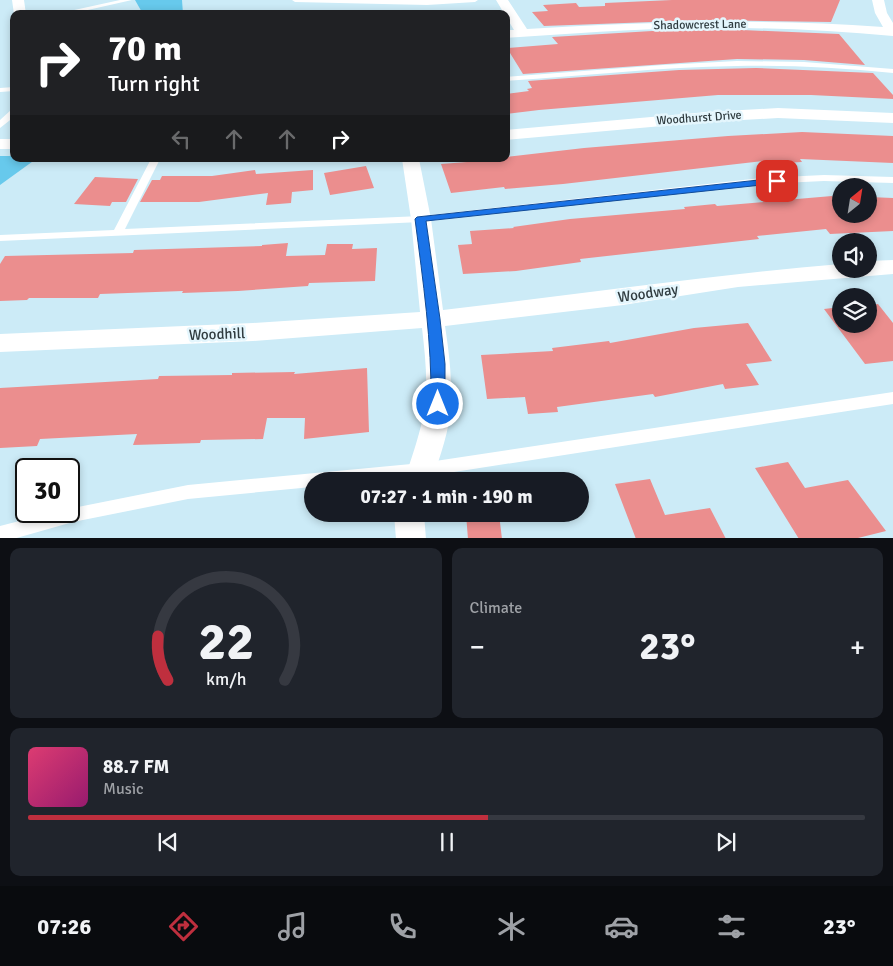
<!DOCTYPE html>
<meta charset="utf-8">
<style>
:root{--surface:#171b24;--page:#20242c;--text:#f1f3f6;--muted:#9ea1a6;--line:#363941;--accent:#bf2f3e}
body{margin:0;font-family:Signika,sans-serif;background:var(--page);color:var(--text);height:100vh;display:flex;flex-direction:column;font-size:19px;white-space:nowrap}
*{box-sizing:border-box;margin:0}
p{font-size:16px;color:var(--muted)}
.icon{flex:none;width:28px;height:28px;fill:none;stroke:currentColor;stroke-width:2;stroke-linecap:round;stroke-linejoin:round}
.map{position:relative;height:538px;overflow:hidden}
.drawer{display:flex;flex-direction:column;gap:10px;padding:10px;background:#0d0f14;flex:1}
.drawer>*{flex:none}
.hud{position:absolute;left:10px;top:10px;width:500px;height:152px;border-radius:10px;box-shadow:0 2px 8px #0003;background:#202124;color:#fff;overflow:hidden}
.needle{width:32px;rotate:30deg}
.buttons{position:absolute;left:832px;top:178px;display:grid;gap:10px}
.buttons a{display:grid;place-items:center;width:45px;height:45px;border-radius:50%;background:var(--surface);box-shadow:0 2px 8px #0003;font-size:25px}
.speed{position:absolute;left:15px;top:458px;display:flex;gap:10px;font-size:25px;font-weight:700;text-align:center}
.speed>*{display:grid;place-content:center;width:65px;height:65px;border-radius:50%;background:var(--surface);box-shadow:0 2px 8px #0003;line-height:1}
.speed .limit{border:2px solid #111;border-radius:8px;background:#fff;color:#111}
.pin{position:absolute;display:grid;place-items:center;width:42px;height:42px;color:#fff;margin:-21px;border-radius:10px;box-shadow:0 2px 8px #0006}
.me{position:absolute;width:55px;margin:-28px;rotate:0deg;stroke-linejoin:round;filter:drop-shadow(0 0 4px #0008)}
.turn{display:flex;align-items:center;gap:18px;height:105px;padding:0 15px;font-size:22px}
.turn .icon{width:65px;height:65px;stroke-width:2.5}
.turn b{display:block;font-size:35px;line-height:42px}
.lanes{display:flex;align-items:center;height:48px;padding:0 15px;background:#0003;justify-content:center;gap:25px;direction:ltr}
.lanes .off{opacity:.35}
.big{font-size:38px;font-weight:700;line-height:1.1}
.drawer .card{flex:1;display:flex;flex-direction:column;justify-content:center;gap:8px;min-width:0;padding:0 18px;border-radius:10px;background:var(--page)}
.drawer .dial{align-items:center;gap:0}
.dial svg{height:130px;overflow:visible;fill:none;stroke:var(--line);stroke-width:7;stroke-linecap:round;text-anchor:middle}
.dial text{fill:var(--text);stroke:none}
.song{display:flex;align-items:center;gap:15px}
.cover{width:60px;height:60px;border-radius:8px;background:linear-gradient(135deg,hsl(340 70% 55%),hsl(320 70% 35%))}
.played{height:5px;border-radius:2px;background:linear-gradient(90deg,var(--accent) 55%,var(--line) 55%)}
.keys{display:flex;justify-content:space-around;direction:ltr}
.heat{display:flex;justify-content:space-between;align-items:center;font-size:28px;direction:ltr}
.drawer .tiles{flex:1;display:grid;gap:10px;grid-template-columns:1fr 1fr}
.card:last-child{grid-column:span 2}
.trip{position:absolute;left:304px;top:472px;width:285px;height:50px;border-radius:25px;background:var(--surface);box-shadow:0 2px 8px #0003;font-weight:700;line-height:50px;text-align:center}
.menu{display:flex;height:80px;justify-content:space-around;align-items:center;background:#090b0e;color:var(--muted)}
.menu .icon{width:35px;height:35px}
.menu .selected{color:var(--accent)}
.menu b{font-size:22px;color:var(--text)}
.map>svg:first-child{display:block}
</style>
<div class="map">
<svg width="893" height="539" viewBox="0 0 893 539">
<rect width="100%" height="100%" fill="#ccebf7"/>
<path fill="#67c9ec" d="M135 0H182L183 14H143Z
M0 156H14V159H36L0 185Z"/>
<path fill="#eb8e8e" d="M672 0H840L831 22 705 20 544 26 532 12 548 11 543 5 576 3 579 7 605 6V3Z
M669 30H742L839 34 865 65 804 60 737 59 523 74 507 48 558 44 552 37Z
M756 68 873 73 893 95V99L811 95H718L539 110 506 114V94L529 91 527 89 532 88 528 81 679 70Z
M802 132 893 136V163L800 159 802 162 766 164 763 161 563 184 505 189 504 187 451 193 441 164 506 159V157L584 148 728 136Z
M366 166 374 188 330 195 324 173Z
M255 170 256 174 313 170V190L292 192 291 203 266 205 268 193 199 202H140L152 180H160L162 176H212Z
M95 177 138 179 126 202H112L110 206 74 204Z
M832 196 841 206V214H869V197L893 198V231L830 234 826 229 757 236 759 239 580 259 581 262 516 271 463 274 458 245 472 244 470 231 514 228 513 227 570 219 685 209 684 207 715 204 717 206Z
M288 243 286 256 325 255 327 244H353L352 249 377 248 375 281 309 283 308 286 238 291 182 293 183 291 100 294 98 298H29L27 300 0 301V264L5 256 133 253 134 250 262 246V245Z
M878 304 893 323V361L865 364 824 309 841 307V324H869V305Z
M748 323 772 361 746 364 759 385 725 389 723 384 655 397 653 394 557 407 558 412 528 414 525 397 487 399 481 355 553 351 552 348 609 341 610 343 694 328Z
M367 368 369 432 304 439 305 418H267L263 439 201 440 200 443 133 445 137 434 40 439 37 446 0 448V388L158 379 159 376 232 375V373L295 372 294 374Z
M788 462 805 488 848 480 886 531 854 539H799L755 468Z
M650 479 665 515 710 508 726 539H636L615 484Z
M466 514H499L502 539H468Z"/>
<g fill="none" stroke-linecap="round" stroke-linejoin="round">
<path fill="#fff" fill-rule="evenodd" d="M120 0H132L70 14H56Z
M292 0H478L475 2 427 5 295 2Z
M737 61 804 62 893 69V73C841 68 789 65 737 66 660 67 583 76 506 81V77L663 65Z
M14 87V91L0 92V88Z
M11 110H14V117L0 128V120Z
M151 159H160L125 229 421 216 761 178 824 175 893 177V183L824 181 761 184 421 222 0 241V235L114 230Z
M893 392V404L422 477 375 481H312V487L188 499 73 522 13 539H0V526L58 511H69V509L73 508 188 485 422 463Z"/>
<path fill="#fff" fill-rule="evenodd" d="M12 0H24L26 14H14Z
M496 0H508L527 29C648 22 762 18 883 27L875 13 872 0H884L887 13 893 23V36C826 30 759 27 692 28 630 29 568 34 506 38V30H514Z
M778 108 893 113V123L778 118 707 122 506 140V130L707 112Z
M0 139H14V149H0Z
M402 159H419L431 219 443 310C576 295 708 275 841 264V269H869V261L893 260V274L738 287 623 305 445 326C449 352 452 377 451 403 450 430 440 456 432 481H404C412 456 421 432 425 406 428 381 425 354 422 328L253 341 0 352V334L253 323 420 312 411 219Z
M394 514H424L426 539H396Z"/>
</g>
<path fill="#1a73e8" stroke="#114b97" d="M777 178 782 181 780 183 426 221 440 319 445 364V404L443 408 438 410 433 408 431 404C432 342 423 281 415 219L417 217Z"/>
<g text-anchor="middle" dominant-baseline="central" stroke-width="5" stroke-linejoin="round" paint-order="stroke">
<g font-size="12" fill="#2f3b3f" stroke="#e4f6fd">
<text transform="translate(700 25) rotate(-1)">Shadowcrest Lane</text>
<text transform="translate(699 118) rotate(-4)">Woodhurst Drive</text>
</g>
<g font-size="15" fill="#2f3b3f" stroke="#e4f6fd">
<text transform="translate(648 293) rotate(-8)">Woodway</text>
<text transform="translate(217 334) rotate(-2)">Woodhill</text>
</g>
</g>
</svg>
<div class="buttons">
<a><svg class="needle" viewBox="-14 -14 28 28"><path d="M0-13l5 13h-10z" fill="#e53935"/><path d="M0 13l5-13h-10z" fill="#9ea1a6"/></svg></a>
<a><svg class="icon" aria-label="sound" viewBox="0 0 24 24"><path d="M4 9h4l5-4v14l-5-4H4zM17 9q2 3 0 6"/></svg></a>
<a><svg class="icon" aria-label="layers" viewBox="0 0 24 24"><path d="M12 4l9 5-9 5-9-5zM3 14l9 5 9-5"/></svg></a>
</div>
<div class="speed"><div class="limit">30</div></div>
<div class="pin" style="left:777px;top:181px;background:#d93025"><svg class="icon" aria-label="arrive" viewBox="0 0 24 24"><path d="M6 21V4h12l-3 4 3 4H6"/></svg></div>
<svg class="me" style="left:438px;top:404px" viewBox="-20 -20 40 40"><circle r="17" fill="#1a73e8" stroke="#fff" stroke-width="3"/><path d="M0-11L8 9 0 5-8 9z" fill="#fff"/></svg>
<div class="trip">07:27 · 1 min · 190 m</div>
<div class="hud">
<div class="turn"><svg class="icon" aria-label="right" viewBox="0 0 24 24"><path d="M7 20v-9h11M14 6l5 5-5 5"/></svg><div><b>70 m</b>Turn right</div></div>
<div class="lanes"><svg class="icon off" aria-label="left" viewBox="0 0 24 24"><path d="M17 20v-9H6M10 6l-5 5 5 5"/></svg><svg class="icon off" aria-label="ahead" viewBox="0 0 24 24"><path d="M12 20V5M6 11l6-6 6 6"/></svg><svg class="icon off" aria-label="ahead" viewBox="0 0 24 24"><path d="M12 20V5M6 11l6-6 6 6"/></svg><svg class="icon" aria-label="right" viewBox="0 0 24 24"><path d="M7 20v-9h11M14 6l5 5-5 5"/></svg></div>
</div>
</div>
<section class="drawer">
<div class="tiles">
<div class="card dial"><svg viewBox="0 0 100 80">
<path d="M14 69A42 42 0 1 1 86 69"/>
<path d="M14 69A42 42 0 0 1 8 42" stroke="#bf2f3e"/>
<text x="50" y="56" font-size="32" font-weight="700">22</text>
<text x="50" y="72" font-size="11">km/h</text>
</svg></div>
<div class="card"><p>Climate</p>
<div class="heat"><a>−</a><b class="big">23°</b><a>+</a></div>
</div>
<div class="card">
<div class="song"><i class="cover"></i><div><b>88.7 FM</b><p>Music</p></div></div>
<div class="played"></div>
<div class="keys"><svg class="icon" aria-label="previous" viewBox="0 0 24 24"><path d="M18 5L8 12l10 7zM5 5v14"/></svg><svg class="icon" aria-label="pause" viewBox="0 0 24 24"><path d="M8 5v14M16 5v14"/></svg><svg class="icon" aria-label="next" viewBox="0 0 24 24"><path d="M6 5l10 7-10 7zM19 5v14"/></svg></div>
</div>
</div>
</section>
<nav class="menu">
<b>07:26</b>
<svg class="icon selected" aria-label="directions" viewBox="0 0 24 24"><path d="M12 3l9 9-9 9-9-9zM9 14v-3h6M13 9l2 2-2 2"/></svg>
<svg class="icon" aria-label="music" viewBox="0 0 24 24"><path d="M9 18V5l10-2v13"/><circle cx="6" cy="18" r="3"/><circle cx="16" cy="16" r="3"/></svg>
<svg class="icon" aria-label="phone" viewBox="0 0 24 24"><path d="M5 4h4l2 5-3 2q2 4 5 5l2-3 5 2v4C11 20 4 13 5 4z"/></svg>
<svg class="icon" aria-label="climate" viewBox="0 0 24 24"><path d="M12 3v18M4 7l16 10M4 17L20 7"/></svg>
<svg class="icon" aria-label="car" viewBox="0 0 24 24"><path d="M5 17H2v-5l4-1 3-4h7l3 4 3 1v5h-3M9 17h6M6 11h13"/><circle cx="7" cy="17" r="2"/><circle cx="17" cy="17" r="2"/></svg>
<svg class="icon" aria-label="filters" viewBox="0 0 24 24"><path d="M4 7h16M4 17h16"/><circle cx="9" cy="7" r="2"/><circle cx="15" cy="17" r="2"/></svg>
<b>23°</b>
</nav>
